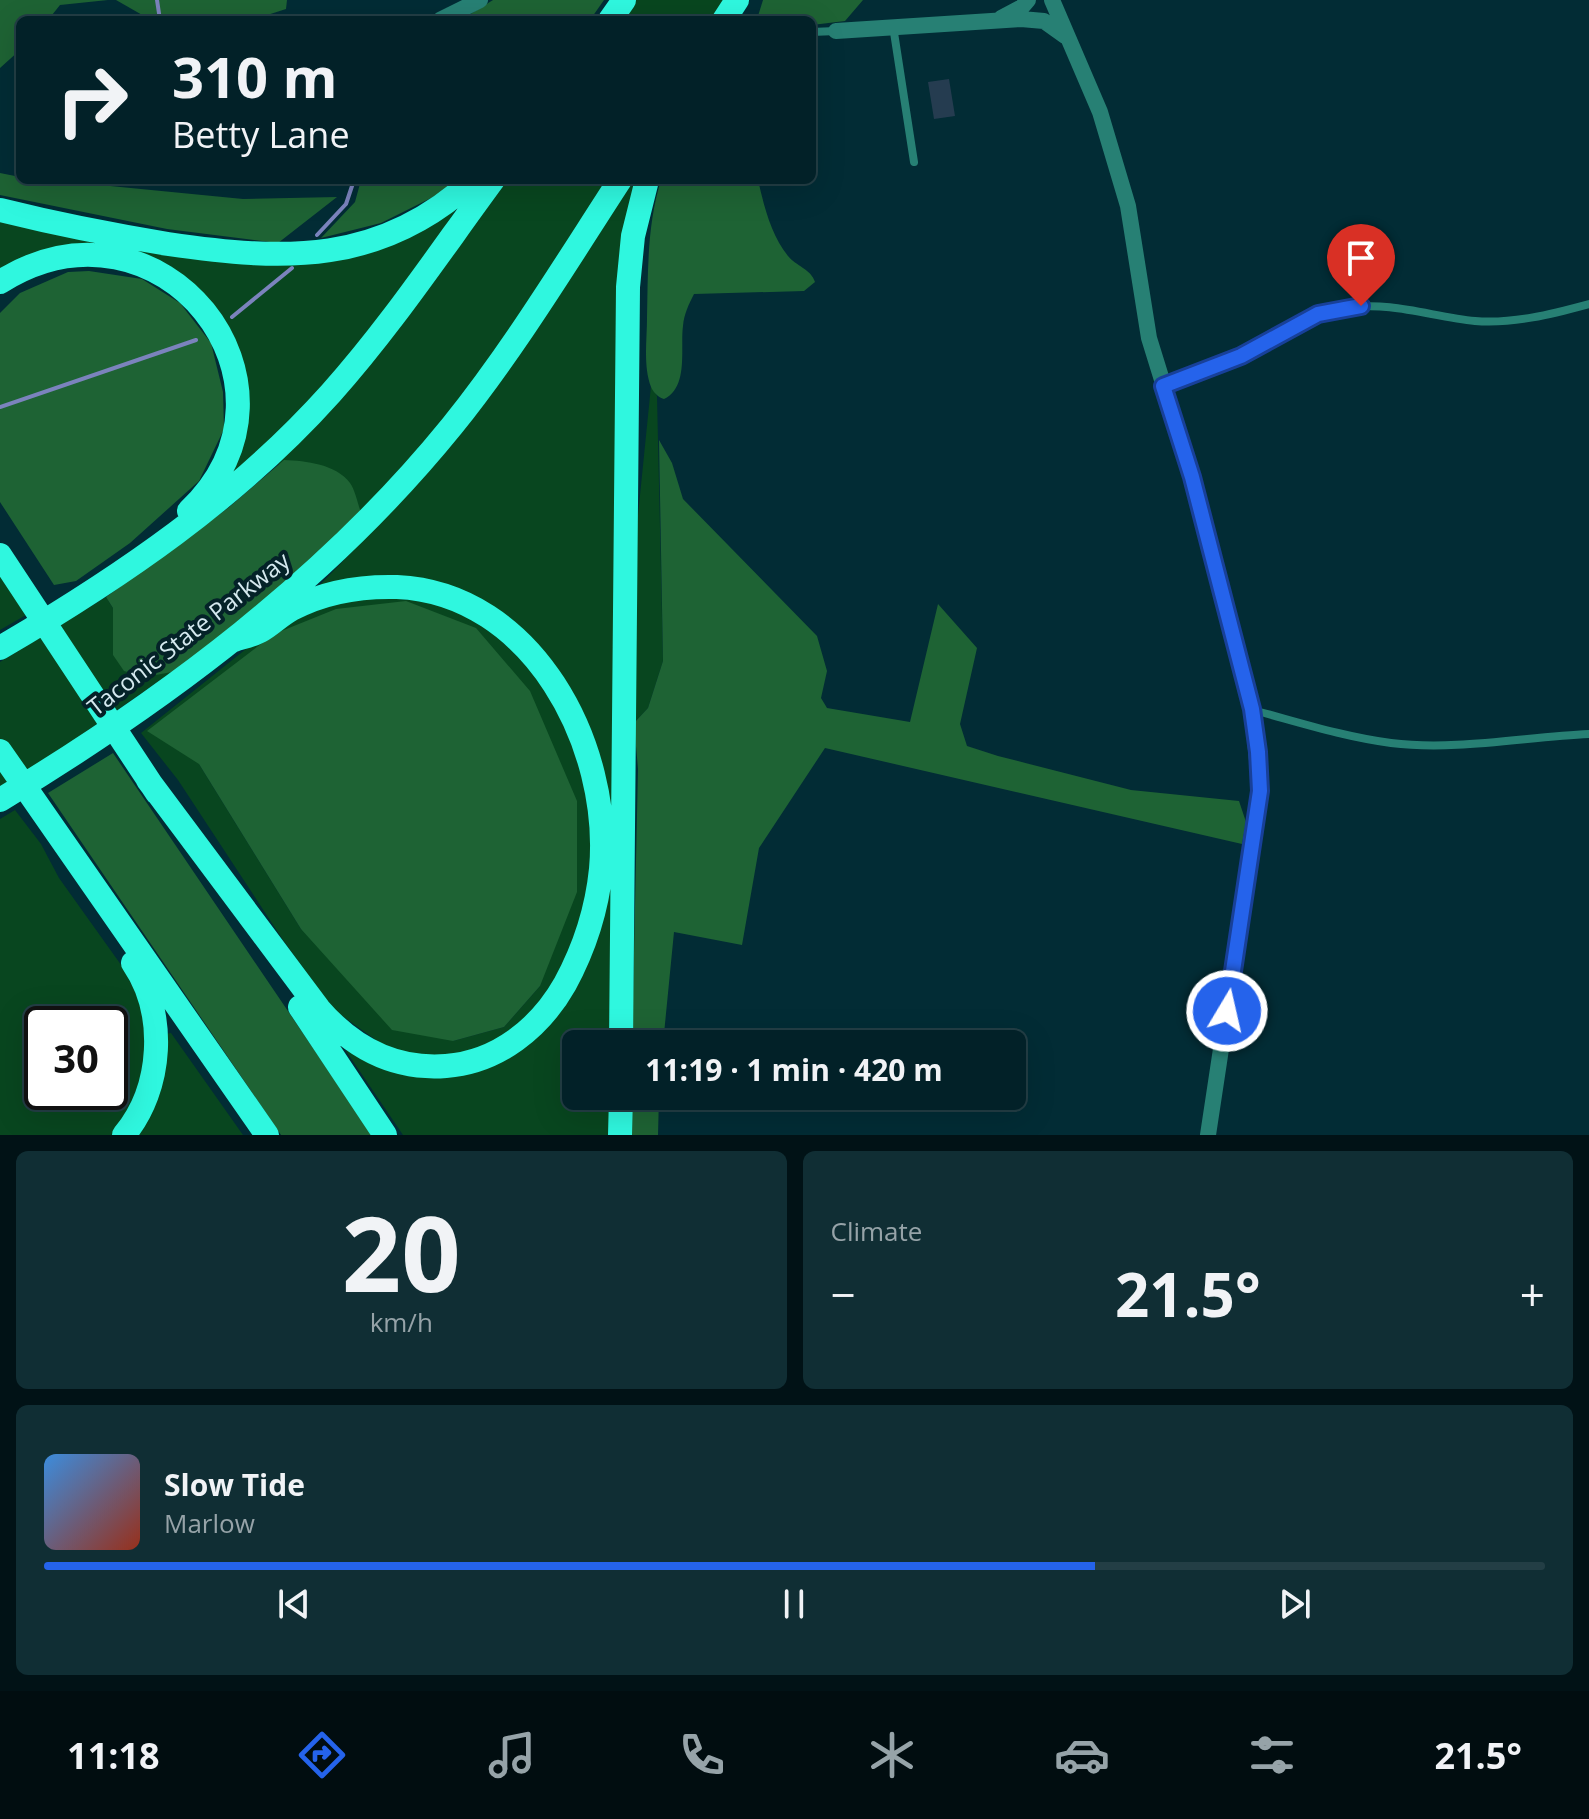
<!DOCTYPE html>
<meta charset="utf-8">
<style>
:root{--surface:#022128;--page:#102e34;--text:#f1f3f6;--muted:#96a3a8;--line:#233e45;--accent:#2563eb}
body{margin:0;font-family:"Open Sans",sans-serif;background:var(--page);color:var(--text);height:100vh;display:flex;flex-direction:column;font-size:30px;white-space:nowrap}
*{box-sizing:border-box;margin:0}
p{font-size:26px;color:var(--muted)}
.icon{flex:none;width:44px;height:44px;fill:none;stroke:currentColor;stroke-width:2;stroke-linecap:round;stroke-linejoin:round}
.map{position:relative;height:1135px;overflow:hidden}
.sheet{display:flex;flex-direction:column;gap:16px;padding:16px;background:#011216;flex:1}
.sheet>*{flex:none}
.banner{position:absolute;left:16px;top:16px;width:800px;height:168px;border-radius:12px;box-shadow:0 8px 32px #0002,0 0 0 2px var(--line);background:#022128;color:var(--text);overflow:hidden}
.speed{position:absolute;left:24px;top:1006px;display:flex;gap:16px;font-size:40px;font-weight:700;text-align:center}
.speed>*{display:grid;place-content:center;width:104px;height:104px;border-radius:50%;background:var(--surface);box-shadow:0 8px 32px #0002,0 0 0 2px var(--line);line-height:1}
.speed .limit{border:4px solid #111;border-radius:12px;background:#fff;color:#111}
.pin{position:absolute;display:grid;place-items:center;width:68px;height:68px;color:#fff;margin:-82px -34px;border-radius:50% 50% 50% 0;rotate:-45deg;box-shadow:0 0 8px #0007}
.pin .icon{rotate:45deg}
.me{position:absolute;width:88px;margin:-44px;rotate:9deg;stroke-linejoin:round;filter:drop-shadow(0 0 6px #0008)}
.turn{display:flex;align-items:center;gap:28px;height:168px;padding:0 24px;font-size:36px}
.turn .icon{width:104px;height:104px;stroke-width:2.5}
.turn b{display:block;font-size:56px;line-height:68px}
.big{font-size:60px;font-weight:700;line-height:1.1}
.sheet .card{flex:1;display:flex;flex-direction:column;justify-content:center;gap:12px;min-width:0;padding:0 28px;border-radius:12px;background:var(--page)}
.sheet .dial{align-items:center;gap:0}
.dial b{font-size:104px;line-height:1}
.song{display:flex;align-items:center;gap:24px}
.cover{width:96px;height:96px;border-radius:12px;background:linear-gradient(135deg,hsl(210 70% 55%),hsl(10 70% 35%))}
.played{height:8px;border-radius:4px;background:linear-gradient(90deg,var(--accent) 70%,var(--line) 70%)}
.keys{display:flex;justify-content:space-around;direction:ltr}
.heat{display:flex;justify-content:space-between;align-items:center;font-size:44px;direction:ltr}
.sheet .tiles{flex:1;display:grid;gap:16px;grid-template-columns:1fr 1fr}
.card:last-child{grid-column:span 2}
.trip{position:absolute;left:562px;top:1030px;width:464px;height:80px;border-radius:12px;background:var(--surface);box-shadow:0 8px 32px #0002,0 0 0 2px var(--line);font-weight:700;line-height:80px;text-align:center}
.dock{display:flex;height:128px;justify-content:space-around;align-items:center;background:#010d10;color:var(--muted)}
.dock .icon{width:56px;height:56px}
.dock .current{color:var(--accent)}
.dock b{font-size:36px;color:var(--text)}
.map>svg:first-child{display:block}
</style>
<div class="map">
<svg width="1589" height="1135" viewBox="0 0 1589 1135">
<rect width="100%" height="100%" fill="#022c35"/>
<path fill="#08461f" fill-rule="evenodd" d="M635 0H726L713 20H624Z
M505 180H611L499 348 425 445 361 513 278 464Z
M630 180H643L616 1044H576V1096H616L615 1135H403L346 1051 350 1049 421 1072 537 1034 607 862 561 683 451 589 314 591 405 497Z
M460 203 412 279 319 395 216 495 242 366 231 333 219 312 201 291 167 267 140 254 0 276V215L262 261Z
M651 386 657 396 663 661 648 708 634 723 637 525Z
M0 575 26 615 0 630Z
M356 595 446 603 518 649 560 706 591 797 592 896 550 996 510 1040 439 1060 387 1048 334 1010 283 940 178 780 141 733 271 629ZM199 764 540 986 504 1027 453 1041 301 929Z
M106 597 113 608V655L172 672 38 765 0 787V662Z
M15 810 41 844 59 878 124 969 142 1006 148 1062 118 1135H0V819ZM42 1024H110V1092H42Z
M171 1033 243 1135H135L164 1034Z"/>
<path fill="#1e6334" d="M0 0H108L60 5 48 20H20V50L0 68Z
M116 0H287L286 9 252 20H151Z
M493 0H604L590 20H461Z
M763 0H863L845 21 812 25V20H762L758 16Z
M0 173 20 177V180H49L243 199 337 197 278 243 167 229 0 195Z
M361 180H461L455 186 381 223 321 238 355 202Z
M661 180H758C764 206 771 235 788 256 796 266 811 269 815 282L804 291 694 294C689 304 684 314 683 326 680 348 689 387 664 399 658 397 654 393 651 387 643 366 647 339 647 318 648 271 647 225 661 180Z
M89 271 142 279 180 303 211 343 223 392 224 429 199 481 130 543 76 581 54 585 0 502V313L20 293 68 272Z
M659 440 672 463 683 499 817 636 827 671 821 698 827 708 910 722 938 604 977 648 960 724 967 746 998 756 1131 790 1239 801 1246 822 1242 844 825 748 759 848 742 945 674 932 663 1044H632L638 769 634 723 648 708 663 661Z
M284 460C306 461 336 464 350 483 355 490 358 504 361 513L245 620 172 672 145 677 124 671 113 655V608L106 597 228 508Z
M406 601 476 628 530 691 577 801V892L540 986 504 1027 453 1041 392 1030 301 929 199 764 147 731 274 634 336 609Z
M113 753 372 1135H281L48 793Z
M630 1096H659L658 1135H630Z"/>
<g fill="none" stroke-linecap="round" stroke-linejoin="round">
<path stroke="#7b83bd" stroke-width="4" d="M157 0 160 20
M317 235 346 204 354 180
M232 317 292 268
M0 407 196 340"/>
</g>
<path fill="#253c50" d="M949 79 955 116 934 119 928 82Z"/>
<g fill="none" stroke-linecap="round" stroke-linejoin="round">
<path stroke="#278074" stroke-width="8" d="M893 26 914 162
M812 32 836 31
M1164 386C1190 377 1218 368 1243 355 1278 336 1308 314 1348 308 1390 301 1433 317 1475 321 1514 324 1552 314 1589 304
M1253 710C1298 722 1344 737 1391 743 1455 751 1525 737 1589 734"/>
<path stroke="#278074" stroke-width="16" d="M1052 0 1100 112 1128 206 1149 338 1192 477 1252 709 1260 791 1208 1135
M1001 18 1022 7 1028 0
M440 20 480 0
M836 31 1021 19 1044 21 1065 36"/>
<path stroke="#2ff7df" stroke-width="24" d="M610 20 624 0
M724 20 737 0
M0 210C56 224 112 235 168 244 284 261 381 265 473 180
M0 282C161 181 321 385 189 511
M0 555 157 793
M0 648C121 577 236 499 331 393 390 327 440 252 493 180
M0 751 267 1135
M148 780 319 1009C352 1047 394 1070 446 1066 498 1062 540 1028 565 984 584 949 597 909 601 869 612 746 533 593 397 587 361 586 324 592 292 609 281 615 272 624 262 630 254 635 243 637 234 640
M0 800C167 699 328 579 452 426 514 349 566 263 620 180
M300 1007 385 1135
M621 1044 628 287 633 236 647 180
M124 1135C163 1088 167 1013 133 963
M620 1135 621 1096"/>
</g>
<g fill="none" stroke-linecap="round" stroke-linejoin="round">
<g stroke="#184099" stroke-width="20">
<path id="route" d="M1227 1011 1260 791 1258 752 1252 709 1216 570 1192 477 1163 386 1241 356 1318 314 1361 306"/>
</g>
<use href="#route" stroke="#2563eb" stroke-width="14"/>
</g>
<g text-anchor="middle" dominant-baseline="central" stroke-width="8" stroke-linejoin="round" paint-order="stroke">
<g font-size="24" fill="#d5e9ef" stroke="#042228">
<text transform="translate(188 633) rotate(-38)">Taconic State Parkway</text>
</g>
</g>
</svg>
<div class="speed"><div class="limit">30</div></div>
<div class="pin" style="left:1361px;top:306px;background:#d93025"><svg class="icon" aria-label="arrive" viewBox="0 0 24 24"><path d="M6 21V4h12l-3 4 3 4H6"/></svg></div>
<svg class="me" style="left:1227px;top:1011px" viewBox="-20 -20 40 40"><circle r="17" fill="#2563eb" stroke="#fff" stroke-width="3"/><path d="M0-11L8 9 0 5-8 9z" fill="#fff"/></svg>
<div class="trip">11:19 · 1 min · 420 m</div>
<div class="banner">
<div class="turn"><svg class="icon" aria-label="right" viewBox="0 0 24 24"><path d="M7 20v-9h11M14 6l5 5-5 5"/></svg><div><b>310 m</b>Betty Lane</div></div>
</div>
</div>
<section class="sheet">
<div class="tiles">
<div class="card dial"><b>20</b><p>km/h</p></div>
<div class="card"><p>Climate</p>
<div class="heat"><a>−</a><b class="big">21.5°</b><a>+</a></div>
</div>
<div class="card">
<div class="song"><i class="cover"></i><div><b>Slow Tide</b><p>Marlow</p></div></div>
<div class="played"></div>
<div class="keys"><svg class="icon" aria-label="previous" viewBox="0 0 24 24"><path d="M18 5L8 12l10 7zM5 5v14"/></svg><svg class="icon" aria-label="pause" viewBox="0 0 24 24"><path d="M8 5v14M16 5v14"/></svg><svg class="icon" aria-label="next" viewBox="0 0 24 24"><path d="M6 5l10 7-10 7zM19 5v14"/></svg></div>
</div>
</div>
</section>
<nav class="dock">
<b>11:18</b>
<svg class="icon current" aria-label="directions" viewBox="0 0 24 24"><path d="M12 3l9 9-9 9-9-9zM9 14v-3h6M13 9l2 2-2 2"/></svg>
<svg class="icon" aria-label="music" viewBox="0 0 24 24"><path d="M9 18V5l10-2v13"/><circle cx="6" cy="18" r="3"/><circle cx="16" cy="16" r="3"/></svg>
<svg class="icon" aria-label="phone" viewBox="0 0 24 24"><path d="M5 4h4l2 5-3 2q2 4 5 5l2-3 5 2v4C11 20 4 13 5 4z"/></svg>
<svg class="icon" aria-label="climate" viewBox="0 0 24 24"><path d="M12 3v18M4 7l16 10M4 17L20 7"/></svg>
<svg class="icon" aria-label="car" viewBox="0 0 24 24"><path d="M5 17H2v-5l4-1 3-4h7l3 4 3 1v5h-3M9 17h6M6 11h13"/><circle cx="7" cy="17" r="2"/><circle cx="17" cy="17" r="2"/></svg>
<svg class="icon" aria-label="filters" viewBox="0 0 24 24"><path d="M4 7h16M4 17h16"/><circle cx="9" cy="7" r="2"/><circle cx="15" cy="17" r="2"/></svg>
<b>21.5°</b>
</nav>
